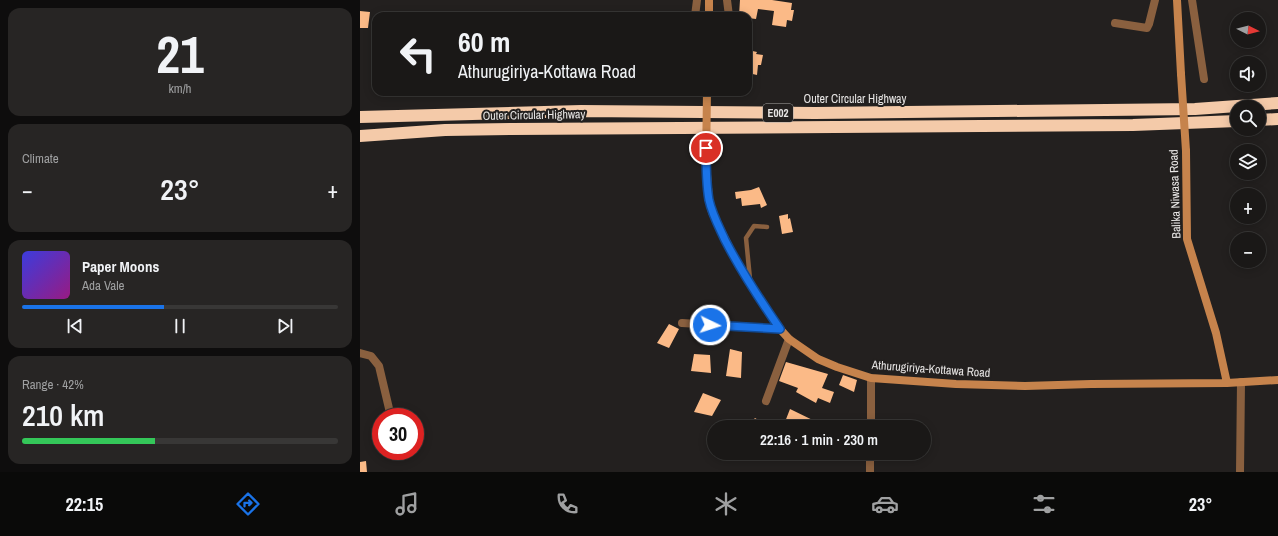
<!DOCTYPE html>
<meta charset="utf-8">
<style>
:root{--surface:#1a1817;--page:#272524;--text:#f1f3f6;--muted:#9fa0a1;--line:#383736;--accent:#1a73e8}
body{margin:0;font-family:"Archivo Narrow",sans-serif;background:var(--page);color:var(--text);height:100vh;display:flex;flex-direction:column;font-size:15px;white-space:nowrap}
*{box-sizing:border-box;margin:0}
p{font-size:13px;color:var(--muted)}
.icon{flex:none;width:22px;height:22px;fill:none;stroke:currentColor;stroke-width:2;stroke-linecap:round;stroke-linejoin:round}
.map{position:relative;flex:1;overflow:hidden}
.sheet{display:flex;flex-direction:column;gap:8px;padding:8px;background:#0e0d0d;width:360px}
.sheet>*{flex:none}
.banner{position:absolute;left:12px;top:12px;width:380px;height:84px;border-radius:12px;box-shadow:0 2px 10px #0003,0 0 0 1px var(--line);background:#1a1817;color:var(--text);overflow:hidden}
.needle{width:26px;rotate:96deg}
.buttons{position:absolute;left:870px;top:12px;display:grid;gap:8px}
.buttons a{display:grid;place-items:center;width:36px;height:36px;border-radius:50%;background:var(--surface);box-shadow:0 2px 10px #0003,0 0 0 1px var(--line);font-size:20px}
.speed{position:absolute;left:12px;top:408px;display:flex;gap:8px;font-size:20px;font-weight:700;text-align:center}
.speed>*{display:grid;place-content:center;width:52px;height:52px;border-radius:50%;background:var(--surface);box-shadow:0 2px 10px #0003,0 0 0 1px var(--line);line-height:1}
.speed .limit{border:6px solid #d22;background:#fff;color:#111}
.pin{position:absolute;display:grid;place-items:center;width:34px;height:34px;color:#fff;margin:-17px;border:2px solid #fff;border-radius:50%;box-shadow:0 1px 4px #0007}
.me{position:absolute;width:44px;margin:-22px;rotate:94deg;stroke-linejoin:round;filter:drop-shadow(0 0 3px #0008)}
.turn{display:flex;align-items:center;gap:14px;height:84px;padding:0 20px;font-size:18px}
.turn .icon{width:52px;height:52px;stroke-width:2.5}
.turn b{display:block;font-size:28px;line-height:34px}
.big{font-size:30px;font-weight:600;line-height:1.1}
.sheet .card{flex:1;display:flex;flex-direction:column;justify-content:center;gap:6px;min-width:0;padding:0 14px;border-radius:12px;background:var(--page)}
.sheet .dial{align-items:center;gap:0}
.dial b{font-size:52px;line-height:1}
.song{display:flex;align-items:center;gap:12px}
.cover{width:48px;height:48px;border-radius:6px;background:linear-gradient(135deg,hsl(240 70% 55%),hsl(310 70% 35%))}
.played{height:4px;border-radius:2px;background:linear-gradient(90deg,var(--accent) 45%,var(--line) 45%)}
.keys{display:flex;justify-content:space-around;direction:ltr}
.heat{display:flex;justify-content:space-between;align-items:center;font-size:22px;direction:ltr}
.charge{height:6px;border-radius:3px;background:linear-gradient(90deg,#34c759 42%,var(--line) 0)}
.trip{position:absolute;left:347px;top:420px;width:224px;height:40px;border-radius:20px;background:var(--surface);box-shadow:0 2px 10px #0003,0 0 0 1px var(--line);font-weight:600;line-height:40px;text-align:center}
.dock{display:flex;height:64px;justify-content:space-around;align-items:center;background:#0a0a09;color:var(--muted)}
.dock .icon{width:28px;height:28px}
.dock .selected{color:var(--accent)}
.dock b{font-size:18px;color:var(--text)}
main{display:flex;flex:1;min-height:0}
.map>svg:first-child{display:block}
</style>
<main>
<section class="sheet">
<div class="card dial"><b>21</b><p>km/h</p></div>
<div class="card"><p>Climate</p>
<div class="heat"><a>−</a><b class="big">23°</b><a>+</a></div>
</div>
<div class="card">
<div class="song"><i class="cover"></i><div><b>Paper Moons</b><p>Ada Vale</p></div></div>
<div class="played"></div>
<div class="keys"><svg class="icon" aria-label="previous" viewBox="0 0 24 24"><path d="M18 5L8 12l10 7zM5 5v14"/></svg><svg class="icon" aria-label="pause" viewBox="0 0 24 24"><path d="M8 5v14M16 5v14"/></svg><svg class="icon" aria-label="next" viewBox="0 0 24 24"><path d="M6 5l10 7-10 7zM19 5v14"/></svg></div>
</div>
<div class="card"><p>Range · 42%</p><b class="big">210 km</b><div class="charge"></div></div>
</section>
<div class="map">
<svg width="918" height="472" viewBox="0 0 918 472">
<rect width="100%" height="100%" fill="#23201f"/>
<path fill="#fbba87" d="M380 0H412L432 3 431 10H434L432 21 427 20 426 27 412 25 414 11 398 9 396 19 388 18V16H379Z
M0 11 10 12 8 28H0Z
M388 50 397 52 396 54 403 55 401 65H398L397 75 388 73Z
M399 187 407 205 401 208 400 204 382 206 381 198 376 199 375 192 391 190Z
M428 214V219L430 218 433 232 422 234 419 216Z
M309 324 319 329 309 348 297 343Z
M370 349 382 352 381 378 366 376Z
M334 354 350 355 351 373 331 371Z
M426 362 468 374 462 388 474 392 470 403 458 398 456 403 436 392 438 388 419 381Z
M483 375 497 380 494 392 479 385Z
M343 393 361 400 352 416 334 412Z
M430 409 467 427H423Z
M395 418 410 427H387Z
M475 419 494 420 493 427H472Z
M6 461 7 472H0V462Z"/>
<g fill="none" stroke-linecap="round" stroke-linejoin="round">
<path stroke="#8a603f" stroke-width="4.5" d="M390 279 386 238 394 226 407 227"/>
<path stroke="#8a603f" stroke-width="8" d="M367 0 369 16
M832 0 844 79
M335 16 337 0
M755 23 787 28 789 24 795 0
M322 323 420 329
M0 353 11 356 19 366 31 417
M406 401 429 339
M511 427V378
M510 472V453
M880 472 881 382"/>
<path stroke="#c6834c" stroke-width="8" d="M817 0 821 74
M349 16V0
M826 151 827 239 856 333 867 383
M346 162 349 200 352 212 374 257 406 309 420 329 429 339 458 359 477 367 511 378 596 384 665 386 731 384 867 383 918 380"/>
<path stroke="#f4caa9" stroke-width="12" d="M0 117 221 111 455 113 835 109 918 103
M899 120 918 119
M0 136 85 130 152 129 773 125 877 121"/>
<path stroke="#c6834c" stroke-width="8" d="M821 74 826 151
M346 162 347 92"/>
</g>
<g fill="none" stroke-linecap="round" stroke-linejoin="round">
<g stroke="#114b97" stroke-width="10">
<path id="route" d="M346 148C346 165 346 183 349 200 352 214 359 227 365 240 381 271 400 300 420 329L350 325"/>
</g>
<use href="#route" stroke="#1a73e8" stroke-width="7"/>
</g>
<g text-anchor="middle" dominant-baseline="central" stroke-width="4" stroke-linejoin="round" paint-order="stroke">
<rect fill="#23201f" stroke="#acaaa9" stroke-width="1" x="403" y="104" width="30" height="18" rx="3"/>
<g font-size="11" font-weight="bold" fill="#e7e5e4">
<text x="418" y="113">E002</text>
</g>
<g font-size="12" fill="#e7e5e4" stroke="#23201f">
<text x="495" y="99">Outer Circular Highway</text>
<text transform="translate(174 115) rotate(-1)">Outer Circular Highway</text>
<text transform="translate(815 194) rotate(-92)">Balika Niwasa Road</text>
<text transform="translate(571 369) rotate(4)">Athurugiriya-Kottawa Road</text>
</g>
</g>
</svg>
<div class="buttons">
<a><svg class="needle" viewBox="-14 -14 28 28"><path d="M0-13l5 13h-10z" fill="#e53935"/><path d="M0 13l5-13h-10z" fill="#9fa0a1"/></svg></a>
<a><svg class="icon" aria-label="sound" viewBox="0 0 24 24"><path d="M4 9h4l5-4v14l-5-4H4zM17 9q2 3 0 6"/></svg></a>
<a><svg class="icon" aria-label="search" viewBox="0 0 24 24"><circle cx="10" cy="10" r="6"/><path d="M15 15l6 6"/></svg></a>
<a><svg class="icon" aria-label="layers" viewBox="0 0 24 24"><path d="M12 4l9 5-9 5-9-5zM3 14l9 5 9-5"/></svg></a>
<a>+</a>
<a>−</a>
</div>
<div class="speed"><div class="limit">30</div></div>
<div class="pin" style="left:346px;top:148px;background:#d93025"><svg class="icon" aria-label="arrive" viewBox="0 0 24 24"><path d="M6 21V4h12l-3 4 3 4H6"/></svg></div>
<svg class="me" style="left:350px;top:325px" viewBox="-20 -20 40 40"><circle r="17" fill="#1a73e8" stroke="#fff" stroke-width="3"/><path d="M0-11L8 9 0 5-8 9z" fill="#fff"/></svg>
<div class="trip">22:16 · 1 min · 230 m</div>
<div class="banner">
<div class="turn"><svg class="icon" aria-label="left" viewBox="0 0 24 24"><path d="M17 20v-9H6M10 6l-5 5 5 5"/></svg><div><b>60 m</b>Athurugiriya-Kottawa Road</div></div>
</div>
</div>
</main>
<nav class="dock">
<b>22:15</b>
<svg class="icon selected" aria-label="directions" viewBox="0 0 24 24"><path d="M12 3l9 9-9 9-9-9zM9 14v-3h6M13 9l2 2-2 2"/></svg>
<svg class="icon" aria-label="music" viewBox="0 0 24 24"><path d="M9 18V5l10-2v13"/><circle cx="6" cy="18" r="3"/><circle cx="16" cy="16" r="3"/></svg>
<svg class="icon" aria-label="phone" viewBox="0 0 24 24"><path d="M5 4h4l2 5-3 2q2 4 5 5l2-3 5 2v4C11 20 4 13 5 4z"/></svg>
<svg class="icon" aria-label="climate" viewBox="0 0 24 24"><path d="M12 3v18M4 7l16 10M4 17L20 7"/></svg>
<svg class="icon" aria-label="car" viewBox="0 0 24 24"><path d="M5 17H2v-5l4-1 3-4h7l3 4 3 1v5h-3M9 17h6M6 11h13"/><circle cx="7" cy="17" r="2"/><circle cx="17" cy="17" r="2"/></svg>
<svg class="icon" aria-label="filters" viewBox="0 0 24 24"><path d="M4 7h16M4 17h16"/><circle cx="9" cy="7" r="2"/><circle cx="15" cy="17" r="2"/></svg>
<b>23°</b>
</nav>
